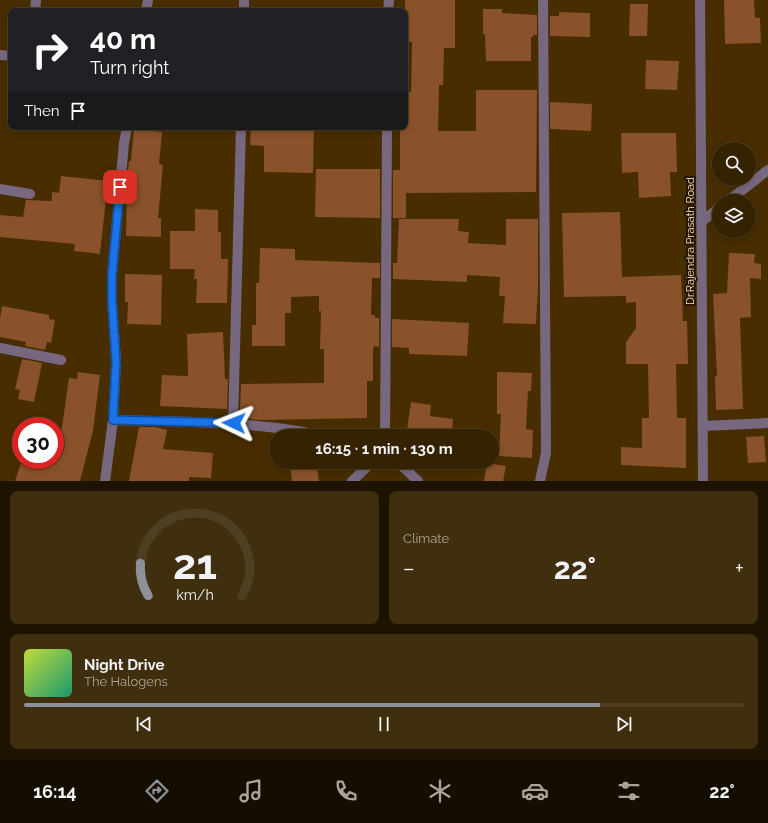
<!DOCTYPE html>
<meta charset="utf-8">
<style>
:root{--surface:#352200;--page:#402f0f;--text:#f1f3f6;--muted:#aaa499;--line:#4f3f22;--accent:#8c9099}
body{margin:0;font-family:Raleway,sans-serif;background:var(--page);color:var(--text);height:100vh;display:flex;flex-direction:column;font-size:15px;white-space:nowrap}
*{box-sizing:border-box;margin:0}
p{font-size:13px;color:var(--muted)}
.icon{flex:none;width:22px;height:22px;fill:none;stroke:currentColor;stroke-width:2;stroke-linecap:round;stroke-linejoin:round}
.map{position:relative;height:481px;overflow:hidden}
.side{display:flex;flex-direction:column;gap:10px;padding:10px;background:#1d1300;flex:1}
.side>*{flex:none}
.hud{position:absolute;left:8px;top:8px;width:400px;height:122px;border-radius:8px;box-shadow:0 2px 6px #0003,0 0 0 1px var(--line);background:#202124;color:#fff;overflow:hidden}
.tools{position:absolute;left:712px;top:142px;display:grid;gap:8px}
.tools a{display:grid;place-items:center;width:44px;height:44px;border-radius:50%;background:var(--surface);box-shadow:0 2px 6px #0003,0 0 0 1px var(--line);font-size:20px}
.speed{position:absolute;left:12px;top:417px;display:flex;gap:8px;font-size:20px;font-weight:700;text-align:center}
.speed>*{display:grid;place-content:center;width:52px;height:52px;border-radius:50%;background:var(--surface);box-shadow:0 2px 6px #0003,0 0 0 1px var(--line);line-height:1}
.speed .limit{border:6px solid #d22;background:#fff;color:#111}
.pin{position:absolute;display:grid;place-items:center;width:34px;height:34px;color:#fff;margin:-17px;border-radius:8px;box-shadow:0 2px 6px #0006}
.me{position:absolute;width:44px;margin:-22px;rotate:272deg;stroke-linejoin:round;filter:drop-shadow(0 0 3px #0008)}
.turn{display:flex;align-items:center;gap:14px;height:84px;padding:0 16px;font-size:18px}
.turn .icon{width:52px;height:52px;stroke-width:2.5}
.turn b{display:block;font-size:28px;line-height:34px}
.then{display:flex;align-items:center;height:38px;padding:0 16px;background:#0003;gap:8px;font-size:15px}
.big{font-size:30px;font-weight:700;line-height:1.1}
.side .card{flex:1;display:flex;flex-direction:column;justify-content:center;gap:6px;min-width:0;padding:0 14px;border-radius:8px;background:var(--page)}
.side .dial{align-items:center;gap:0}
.dial svg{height:104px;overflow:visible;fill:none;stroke:var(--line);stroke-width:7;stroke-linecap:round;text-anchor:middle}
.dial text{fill:var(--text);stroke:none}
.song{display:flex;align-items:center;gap:12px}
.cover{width:48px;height:48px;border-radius:6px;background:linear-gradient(135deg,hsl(70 70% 55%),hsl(160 70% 35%))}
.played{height:4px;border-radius:2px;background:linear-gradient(90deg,var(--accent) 80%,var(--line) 80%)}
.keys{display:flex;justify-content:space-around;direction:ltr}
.heat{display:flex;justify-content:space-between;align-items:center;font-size:22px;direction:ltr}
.side .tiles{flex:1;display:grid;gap:10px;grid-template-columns:1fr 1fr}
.card:last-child{grid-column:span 2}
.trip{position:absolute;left:269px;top:429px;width:230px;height:40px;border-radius:20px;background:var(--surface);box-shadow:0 2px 6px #0003,0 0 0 1px var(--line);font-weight:700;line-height:40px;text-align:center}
.menu{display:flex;height:64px;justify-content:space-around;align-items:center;background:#150e00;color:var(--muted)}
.menu .icon{width:28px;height:28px}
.menu .on{color:var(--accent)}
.menu b{font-size:18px;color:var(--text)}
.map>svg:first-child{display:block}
</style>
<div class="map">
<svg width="768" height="481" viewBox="0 0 768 481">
<rect width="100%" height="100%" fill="#472d00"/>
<path fill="#89522a" d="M405 0H455V48H444L443 85H439L438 131H476V90H537L536 192 406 193V218H393V170H400V130H405V92H411L412 42H405Z
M724 0H754L755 18H760L761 43 725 44Z
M630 4H648L647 36H629Z
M483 9H502V13L537 15V35H533V37H531V61H486L485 34H483Z
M559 12 590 13V37L550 36V16H559Z
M646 60 679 61 677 90 645 89Z
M550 102 592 104 591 131 550 129Z
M251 127H314L313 173 264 172V146L250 145Z
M134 129 162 132 159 164 163 165 158 218H161V237L126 236 127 177 129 161H131Z
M621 133H676L677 172H670L671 196 639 198 638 172 622 173Z
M316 169H380V218L315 217Z
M61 176 108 181 100 254 74 251 75 244 0 237V215L23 217 26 200 52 201V192L59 193Z
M195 209 218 210V232H221V259H228L227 303H196L197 279H194L195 269H170V231H195Z
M620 212 622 277 681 275 683 321H687L688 364H676L677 418H686V468L621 465V447L642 448V418H649L648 364H626V342L636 328V302L626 303V296L564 297 562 213Z
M399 219H459L458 231 469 232 468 243 506 245V219H538V287L536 324 503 323 505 296H499L500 277 467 275V282L393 279V263H397Z
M260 248 295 249V260L380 263V278H372L371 315H375V318H379V347L374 346 373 350V381H367V418L258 420 246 418V410H240L241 384 324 383V349H320L321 311H319V296L291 297V313H285V346H252V325H256V283H259Z
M729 253 755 254 754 263 761 264V279L750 278 751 317 740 318 743 409 716 410 715 376H717L713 294 727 293Z
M125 274 162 275 161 325 127 324 128 302H125Z
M2 306 49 315V319L55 320 51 343 47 342 45 350 25 346 26 342 0 337V319Z
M392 319 469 323 467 356 409 354V348L392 347Z
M223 332 225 379H228L227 409 160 406 162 375 188 376 187 334Z
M22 359 42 363 34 402 18 399 20 390 15 389Z
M78 372 100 375 93 431 80 481H15L22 460H55V439L60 441 69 378 77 379Z
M497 372 532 373 531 391H528L526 429 533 430 532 458 499 456 501 414H497Z
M411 402 431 405 430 416 453 419 452 436H430V433L407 430Z
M139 427H155L167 430 163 449 213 453 211 478 189 477V481H129Z
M764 436 766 462 748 463 746 437Z
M301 462H316L319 481H292L290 464Z
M487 463 506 466 503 481H484Z"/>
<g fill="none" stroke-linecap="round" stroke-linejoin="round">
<path stroke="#77687f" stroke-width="10" d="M700 0 703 481
M35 11 36 0
M146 11 148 0
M244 11V0
M388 11 389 0
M0 55 11 56
M0 189 30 194
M728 201 768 170
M701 222 719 208
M0 348 61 360
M113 420C184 422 255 421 324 436
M233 423 241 127
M703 426 768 423
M385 436 387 127
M398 462 418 481
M105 481 113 420 116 362 112 301V275L124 143 127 127
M352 481 372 462
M540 481 546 453 543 0"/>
</g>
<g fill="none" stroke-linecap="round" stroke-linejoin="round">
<g stroke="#114b97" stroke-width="10">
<path id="route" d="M120 187 112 275V301L116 362 113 420 234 423"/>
</g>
<use href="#route" stroke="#1a73e8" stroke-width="7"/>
</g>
<g text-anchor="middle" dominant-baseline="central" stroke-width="4" stroke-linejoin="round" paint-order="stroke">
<g font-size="11" fill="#fbe5c9" stroke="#261702">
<text transform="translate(690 241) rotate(-90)">Dr.Rajendra Prasath Road</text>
</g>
</g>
</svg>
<div class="tools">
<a><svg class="icon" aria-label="search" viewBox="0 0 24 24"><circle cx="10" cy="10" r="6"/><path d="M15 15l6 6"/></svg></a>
<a><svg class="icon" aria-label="layers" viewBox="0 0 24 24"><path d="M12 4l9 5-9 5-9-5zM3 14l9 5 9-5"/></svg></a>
</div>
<div class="speed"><div class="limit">30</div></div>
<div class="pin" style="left:120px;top:187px;background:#d93025"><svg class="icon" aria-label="arrive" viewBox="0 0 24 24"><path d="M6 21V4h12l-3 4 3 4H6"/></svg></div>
<svg class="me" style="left:234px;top:423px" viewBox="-20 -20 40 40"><path d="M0-17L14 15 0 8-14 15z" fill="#1a73e8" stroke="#fff" stroke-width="4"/></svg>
<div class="trip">16:15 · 1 min · 130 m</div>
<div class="hud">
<div class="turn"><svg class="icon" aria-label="right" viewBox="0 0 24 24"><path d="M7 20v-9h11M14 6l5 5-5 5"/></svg><div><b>40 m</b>Turn right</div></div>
<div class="then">Then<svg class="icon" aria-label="arrive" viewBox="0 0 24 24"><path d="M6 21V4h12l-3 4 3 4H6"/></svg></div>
</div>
</div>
<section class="side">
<div class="tiles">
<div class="card dial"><svg viewBox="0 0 100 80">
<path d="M14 69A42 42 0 1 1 86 69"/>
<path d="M14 69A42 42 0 0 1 8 44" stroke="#8c9099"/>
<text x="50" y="56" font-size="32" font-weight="700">21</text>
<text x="50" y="72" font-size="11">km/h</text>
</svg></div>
<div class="card"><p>Climate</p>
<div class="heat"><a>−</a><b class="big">22°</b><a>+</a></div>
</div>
<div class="card">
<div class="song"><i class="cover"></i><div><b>Night Drive</b><p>The Halogens</p></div></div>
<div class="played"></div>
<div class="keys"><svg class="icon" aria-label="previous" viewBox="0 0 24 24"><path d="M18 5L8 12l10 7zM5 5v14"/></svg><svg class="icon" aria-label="pause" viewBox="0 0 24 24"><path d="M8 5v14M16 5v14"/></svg><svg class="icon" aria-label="next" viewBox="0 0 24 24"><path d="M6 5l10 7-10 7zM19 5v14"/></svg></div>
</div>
</div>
</section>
<nav class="menu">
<b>16:14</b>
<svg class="icon on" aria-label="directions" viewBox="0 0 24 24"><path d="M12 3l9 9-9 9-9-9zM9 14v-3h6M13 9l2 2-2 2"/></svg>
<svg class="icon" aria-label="music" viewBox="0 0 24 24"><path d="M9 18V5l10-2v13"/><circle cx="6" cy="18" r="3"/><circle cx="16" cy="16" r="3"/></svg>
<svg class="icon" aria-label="phone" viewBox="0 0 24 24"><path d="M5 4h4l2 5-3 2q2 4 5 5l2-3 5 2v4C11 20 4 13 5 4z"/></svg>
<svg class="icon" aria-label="climate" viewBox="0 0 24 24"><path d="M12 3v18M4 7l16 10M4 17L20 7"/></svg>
<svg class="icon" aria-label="car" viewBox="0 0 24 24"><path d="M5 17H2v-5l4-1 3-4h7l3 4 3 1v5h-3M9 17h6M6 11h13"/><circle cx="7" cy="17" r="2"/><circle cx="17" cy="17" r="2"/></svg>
<svg class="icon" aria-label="filters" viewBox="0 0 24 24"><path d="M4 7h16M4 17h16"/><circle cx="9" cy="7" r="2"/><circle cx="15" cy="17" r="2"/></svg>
<b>22°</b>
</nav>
